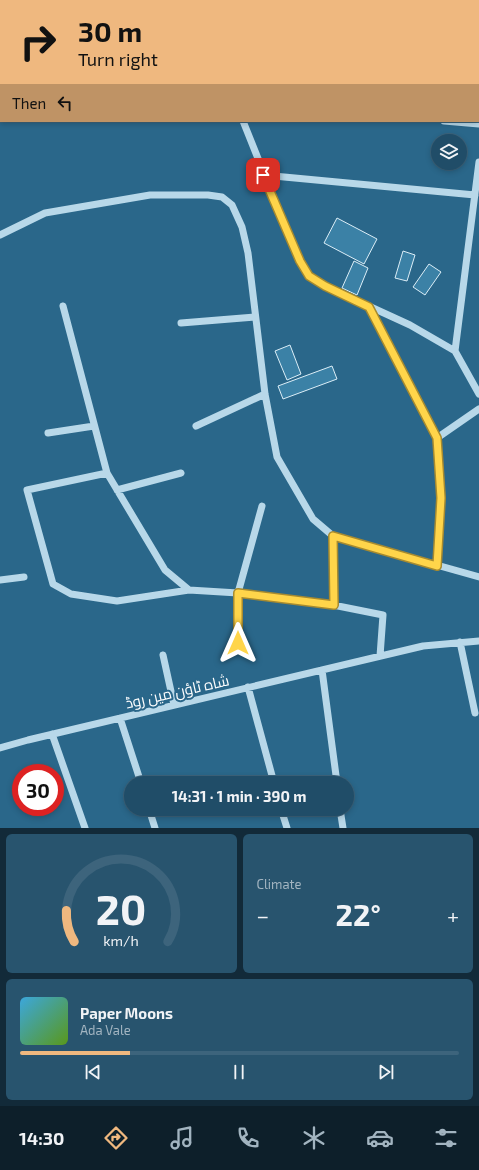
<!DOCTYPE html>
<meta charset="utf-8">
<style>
:root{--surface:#204d68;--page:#28546e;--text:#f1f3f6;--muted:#a2b4c0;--line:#3d647c;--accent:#efb87f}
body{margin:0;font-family:"Exo 2",Cairo,sans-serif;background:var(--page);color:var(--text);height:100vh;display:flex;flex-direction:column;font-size:15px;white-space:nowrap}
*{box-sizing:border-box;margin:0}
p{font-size:13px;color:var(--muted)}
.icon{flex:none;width:22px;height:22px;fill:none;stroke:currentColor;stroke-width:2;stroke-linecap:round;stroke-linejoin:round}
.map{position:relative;height:828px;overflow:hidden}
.details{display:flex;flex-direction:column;gap:6px;padding:6px;background:#122a39;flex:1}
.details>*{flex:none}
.banner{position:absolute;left:0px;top:0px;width:479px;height:122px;box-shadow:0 2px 6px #0003,0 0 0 1px var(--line);background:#efb87f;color:#111;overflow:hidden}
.fabs{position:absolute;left:431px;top:134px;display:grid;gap:8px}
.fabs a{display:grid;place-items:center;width:36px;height:36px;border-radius:50%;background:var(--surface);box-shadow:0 2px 6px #0003,0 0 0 1px var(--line);font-size:20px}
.speed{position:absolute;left:12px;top:764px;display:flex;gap:8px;font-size:20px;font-weight:700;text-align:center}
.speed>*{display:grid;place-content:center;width:52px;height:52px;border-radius:50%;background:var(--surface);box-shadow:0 2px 6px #0003,0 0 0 1px var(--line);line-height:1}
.speed .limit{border:6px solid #d22;background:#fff;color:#111}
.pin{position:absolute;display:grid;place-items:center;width:34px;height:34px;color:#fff;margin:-17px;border-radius:8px;box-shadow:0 2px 6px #0006}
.me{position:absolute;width:44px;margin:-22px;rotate:0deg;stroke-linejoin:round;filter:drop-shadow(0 0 3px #0008)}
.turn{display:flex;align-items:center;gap:14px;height:84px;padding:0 12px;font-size:18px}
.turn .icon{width:52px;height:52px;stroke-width:2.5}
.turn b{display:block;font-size:28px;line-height:34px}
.then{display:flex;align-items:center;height:38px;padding:0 12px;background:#0003;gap:8px;font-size:15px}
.big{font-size:30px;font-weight:700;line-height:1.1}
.details .tile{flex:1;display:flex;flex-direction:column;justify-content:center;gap:6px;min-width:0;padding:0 14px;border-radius:6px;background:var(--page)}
.details .dial{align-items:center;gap:0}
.dial svg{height:104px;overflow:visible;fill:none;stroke:var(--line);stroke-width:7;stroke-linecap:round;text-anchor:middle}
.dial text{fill:var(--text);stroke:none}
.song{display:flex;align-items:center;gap:12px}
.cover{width:48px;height:48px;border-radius:6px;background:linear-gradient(135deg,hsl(200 70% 55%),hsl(90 70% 35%))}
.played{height:4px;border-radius:2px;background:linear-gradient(90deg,var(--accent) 25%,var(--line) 25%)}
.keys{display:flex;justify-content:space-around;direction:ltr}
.heat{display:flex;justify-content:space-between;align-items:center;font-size:22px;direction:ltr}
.details .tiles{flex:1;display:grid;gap:6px;grid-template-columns:1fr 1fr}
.tile:last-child{grid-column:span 2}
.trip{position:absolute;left:124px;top:776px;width:230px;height:40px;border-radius:20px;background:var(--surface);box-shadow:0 2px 6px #0003,0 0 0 1px var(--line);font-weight:700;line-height:40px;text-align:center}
.tab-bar{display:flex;height:64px;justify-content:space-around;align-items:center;background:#0d1f2a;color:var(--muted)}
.tab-bar .icon{width:28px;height:28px}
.tab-bar .current{color:var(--accent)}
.tab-bar b{font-size:18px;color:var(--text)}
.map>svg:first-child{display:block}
</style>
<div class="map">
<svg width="479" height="828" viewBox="0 0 479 828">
<rect width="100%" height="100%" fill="#2a678a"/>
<path fill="#3b81a6" stroke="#dceef7" d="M337 218 377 239 364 264 324 243Z
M403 251 415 255 407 281 395 278Z
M354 261 368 268 357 295 342 288Z
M429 264 441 272 425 295 413 287Z
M290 345 301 374 287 380 275 351Z
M332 366 337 379 283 399 278 386Z"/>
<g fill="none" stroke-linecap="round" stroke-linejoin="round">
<path stroke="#b8d8e9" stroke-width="7" d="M115 0V1
M176 1V0
M478 53H479
M0 57H1
M0 108H1
M243 121 299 261 309 276 325 286 410 325 455 351 479 394
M444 121 479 124
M263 175 475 195
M0 235 45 213 150 195H208L222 197 232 205 242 227 248 253 265 394 277 457 313 519 333 536 479 577
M63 306 107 473 165 570 189 590
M369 307 437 438 441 498 437 566
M181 323 255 317
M455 351 479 162
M196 426 265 394
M48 433 94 426
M437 438 479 409
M107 473 27 490 53 584 71 594 117 601 189 590 238 593 333 605 383 615 380 656
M117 490 181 473
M333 536V605
M0 580 24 577
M460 642 475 713
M238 643V593L262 506
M163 655 174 705
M322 670 337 783
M248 687 274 783
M120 718 141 783
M52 734 85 828
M0 748 28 740 423 646 479 641
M149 809 155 828
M281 809 287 828
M340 809 343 828"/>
</g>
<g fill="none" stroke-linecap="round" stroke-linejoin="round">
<g stroke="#a68a30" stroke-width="10">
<path id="route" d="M238 643V593L334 605 333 536 437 566 441 498 437 438 369 307 325 286 309 276 300 261 263 175"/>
</g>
<use href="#route" stroke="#ffd54a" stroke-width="7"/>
</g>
<g text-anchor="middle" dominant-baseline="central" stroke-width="4" stroke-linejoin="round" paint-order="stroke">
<g font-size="15" fill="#fff" stroke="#2a678a">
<text transform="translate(177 691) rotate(-13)">شاہ ٹاؤن مین روڈ</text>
</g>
</g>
</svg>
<div class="fabs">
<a><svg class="icon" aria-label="layers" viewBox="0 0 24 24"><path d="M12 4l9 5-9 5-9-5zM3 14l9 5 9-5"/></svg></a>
</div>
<div class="speed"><div class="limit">30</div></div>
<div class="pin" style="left:263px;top:175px;background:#d93025"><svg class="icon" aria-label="arrive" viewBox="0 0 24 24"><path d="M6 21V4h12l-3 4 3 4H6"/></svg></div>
<svg class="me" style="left:238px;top:643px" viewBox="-20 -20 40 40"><path d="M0-17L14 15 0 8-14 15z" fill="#ffd54a" stroke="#fff" stroke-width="4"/></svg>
<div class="trip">14:31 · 1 min · 390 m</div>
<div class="banner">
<div class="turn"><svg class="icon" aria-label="right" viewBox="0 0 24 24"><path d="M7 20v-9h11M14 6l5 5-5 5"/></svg><div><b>30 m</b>Turn right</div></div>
<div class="then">Then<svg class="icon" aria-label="left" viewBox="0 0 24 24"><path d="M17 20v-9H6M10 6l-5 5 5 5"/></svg></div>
</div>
</div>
<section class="details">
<div class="tiles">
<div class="tile dial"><svg viewBox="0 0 100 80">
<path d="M14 69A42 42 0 1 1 86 69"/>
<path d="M14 69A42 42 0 0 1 8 45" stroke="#efb87f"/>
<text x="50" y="56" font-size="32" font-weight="700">20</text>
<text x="50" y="72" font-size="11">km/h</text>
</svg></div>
<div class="tile"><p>Climate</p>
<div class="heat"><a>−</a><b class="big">22°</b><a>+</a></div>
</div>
<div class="tile">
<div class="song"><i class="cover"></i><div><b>Paper Moons</b><p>Ada Vale</p></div></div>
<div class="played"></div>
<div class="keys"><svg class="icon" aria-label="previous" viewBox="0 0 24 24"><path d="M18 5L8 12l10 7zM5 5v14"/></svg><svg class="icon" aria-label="pause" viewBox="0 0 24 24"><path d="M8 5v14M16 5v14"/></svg><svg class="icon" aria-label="next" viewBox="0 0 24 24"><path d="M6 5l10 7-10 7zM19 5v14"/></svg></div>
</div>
</div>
</section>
<nav class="tab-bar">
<b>14:30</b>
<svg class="icon current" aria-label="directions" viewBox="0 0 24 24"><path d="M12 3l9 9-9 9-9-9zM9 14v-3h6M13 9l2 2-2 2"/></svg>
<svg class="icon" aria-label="music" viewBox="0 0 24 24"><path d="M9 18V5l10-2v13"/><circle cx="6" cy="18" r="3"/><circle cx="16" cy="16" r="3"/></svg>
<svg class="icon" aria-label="phone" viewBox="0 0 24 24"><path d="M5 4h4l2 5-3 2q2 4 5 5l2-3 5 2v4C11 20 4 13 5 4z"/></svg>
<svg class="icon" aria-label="climate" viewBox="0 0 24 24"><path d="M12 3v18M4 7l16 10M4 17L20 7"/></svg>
<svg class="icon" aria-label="car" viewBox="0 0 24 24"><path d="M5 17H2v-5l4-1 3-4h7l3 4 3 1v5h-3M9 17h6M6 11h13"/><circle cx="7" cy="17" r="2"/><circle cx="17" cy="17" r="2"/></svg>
<svg class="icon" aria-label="filters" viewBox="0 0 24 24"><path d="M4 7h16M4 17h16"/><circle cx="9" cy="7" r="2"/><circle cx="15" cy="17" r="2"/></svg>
</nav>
